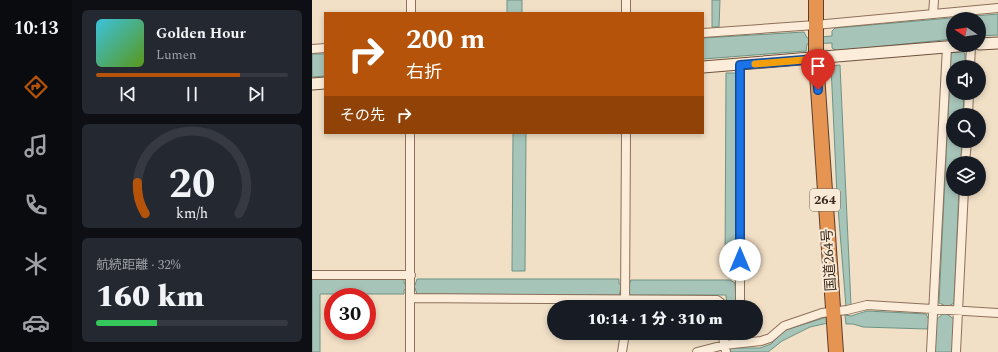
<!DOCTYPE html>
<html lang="ja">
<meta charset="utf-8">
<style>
:root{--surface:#171b24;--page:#242831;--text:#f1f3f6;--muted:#9ea1a6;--line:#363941;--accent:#b45309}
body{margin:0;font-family:Spectral,"Noto Sans JP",serif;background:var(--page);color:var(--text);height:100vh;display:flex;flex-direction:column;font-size:15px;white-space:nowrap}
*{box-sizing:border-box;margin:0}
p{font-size:13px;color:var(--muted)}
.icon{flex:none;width:22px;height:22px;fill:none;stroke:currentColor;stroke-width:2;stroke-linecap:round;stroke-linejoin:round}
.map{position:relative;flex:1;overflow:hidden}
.panel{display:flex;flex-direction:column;gap:10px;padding:10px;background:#0d0f14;width:240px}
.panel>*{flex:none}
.guide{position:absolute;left:12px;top:12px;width:380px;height:122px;border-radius:0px;box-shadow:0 2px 6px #0003;background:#b45309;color:#fff;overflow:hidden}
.needle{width:26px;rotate:282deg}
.controls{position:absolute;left:634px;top:12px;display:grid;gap:8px}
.controls a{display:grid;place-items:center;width:40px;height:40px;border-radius:50%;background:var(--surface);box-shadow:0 2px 6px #0003;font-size:20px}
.speed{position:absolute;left:12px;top:288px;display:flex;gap:8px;font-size:20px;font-weight:700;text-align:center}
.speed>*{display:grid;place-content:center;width:52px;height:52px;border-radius:50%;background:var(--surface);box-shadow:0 2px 6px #0003;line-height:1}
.speed .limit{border:6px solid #d22;background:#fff;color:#111}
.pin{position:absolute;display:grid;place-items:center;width:34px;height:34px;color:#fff;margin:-41px -17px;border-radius:50% 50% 50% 0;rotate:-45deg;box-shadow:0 0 4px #0007}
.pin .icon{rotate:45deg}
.me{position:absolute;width:44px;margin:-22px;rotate:0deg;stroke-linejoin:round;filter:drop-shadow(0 0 3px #0008)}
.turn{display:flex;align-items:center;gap:14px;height:84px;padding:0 16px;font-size:18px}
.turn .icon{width:52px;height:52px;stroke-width:2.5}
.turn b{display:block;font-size:28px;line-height:34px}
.then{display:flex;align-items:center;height:38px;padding:0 16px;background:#0003;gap:8px;font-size:15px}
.big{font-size:30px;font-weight:800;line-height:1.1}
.panel .tile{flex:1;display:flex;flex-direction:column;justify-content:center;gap:6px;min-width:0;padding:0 14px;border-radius:6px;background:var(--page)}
.panel .dial{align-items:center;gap:0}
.dial svg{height:104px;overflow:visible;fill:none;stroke:var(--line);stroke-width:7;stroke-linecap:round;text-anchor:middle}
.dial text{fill:var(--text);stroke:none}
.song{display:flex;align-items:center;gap:12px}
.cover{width:48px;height:48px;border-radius:6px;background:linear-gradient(135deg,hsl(190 70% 55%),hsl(90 70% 35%))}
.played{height:4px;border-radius:2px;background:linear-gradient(90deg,var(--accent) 75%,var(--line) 75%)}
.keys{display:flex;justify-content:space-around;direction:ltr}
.charge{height:6px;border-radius:3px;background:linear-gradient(90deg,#34c759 32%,var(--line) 0)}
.trip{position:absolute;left:235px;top:300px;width:216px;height:40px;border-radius:20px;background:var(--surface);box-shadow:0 2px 6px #0003;font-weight:800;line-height:40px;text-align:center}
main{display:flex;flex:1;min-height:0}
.tab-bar{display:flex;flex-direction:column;width:72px;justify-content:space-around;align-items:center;background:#090b0e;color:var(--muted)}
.tab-bar .icon{width:28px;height:28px}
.tab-bar .active{color:var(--accent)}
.tab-bar b{font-size:18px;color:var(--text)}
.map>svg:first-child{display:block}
</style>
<main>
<nav class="tab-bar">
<b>10:13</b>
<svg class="icon active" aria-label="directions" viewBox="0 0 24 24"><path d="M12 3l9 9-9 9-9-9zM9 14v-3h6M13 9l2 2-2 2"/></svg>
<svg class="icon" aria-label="music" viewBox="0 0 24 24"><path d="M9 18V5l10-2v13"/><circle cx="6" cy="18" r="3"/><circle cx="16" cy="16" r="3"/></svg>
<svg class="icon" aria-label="phone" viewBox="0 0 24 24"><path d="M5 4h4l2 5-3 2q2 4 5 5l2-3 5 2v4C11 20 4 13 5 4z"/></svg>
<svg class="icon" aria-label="climate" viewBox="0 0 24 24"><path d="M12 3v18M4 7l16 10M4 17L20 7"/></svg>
<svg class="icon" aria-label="car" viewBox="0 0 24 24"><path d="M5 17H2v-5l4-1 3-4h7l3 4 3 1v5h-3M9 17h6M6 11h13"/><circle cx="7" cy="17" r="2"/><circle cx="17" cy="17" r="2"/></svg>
</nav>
<section class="panel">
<div class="tile">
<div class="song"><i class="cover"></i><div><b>Golden Hour</b><p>Lumen</p></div></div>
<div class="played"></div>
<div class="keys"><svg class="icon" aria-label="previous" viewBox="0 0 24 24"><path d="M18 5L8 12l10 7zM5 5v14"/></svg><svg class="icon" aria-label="pause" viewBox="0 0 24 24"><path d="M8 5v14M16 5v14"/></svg><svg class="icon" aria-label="next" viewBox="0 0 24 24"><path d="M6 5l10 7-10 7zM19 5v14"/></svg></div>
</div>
<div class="tile dial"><svg viewBox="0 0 100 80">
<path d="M14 69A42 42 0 1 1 86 69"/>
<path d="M14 69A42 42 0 0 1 8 45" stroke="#b45309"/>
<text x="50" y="56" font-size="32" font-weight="700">20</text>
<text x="50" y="72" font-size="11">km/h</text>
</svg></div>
<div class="tile"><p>航続距離 · 32%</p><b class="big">160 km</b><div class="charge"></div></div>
</section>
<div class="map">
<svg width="686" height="352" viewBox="0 0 686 352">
<rect width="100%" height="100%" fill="#f1dfc6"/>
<path fill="#a7c4b9" stroke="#6d9486" d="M195 0H210V13H195Z
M400 0H408L407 27H400Z
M686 14V35L667 36V19H641V39L525 51 520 48V43L495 44 494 51 391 59V38L492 32 495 38 520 36V31L523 28Z
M651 51 653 54V67H641V93H652L651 115H641V141H650L649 163H641V189H647L642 303 637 306 636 315 642 319 640 352H623L624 325 617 324 615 329 551 327 541 324H534L533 315 539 316 555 311 614 314 616 318 625 319 631 314 632 305 627 303 639 53Z
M0 54H13V76L0 77Z
M528 65 539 305 534 307 525 195 519 66Z
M414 73H425L424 272H413Z
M201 133H214L213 271H200Z
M0 278 92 279V283L95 285H103L105 279H307V284L317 285 319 280H418L423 283 424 307H415L414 295H317L309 289 307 295 105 294 103 288H95L92 290V294H8V352H0Z
M515 317 516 323 498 327 470 341 456 352H418L415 333H425V340L420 341 421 348H448L459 344 473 330Z"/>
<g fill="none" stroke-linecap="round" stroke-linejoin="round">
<g stroke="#8e705a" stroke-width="10">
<path id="street" d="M99 13V0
M314 13V0
M621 14 622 0
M391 33 503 25 686 8
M0 49 13 48
M658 67 659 45
M656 115 657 93
M653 163 655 141
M0 275H99
M98 298 405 300 409 303V307
M313 307 314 133
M428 307V65
M410 333 414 352
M429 333V343
M98 352V133
M310 352 313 333
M385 352 412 345 449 341 458 338 472 326 510 313 535 310 555 305 686 313
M619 352 635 47
M644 352 652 189"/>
</g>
<g stroke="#70513d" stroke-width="13">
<path id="secondary" d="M667 44 686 43
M391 67 658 45
M0 84 13 83"/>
</g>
<g stroke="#5c3e2e" stroke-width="16">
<path id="highway" d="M504 0V59L524 352"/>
</g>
<use href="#street" stroke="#fbedda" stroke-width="8"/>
<use href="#secondary" stroke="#fbedda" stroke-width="11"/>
<use href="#highway" stroke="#e59452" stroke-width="14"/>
</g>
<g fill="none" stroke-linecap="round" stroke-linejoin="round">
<g stroke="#114b97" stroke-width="10">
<path id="route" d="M428 260V65L504 59 506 90"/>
</g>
<use href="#route" stroke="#1a73e8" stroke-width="7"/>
<path stroke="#f59e0b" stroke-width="7" d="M443 64 503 59"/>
</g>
<g text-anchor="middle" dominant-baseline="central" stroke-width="4" stroke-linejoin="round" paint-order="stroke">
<rect fill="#f8ead6" stroke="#756456" stroke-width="1" x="498" y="189" width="30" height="22" rx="3"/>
<g font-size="13" font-weight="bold" fill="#3d2a1f">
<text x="513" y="200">264</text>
</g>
<g font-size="14" fill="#3d2a1f" stroke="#f8ead6">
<text transform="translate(517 260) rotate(-94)">国道264号</text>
</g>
</g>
</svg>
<div class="controls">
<a><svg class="needle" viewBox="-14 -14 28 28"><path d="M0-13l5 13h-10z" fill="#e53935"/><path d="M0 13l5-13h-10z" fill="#9ea1a6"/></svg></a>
<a><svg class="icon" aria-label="sound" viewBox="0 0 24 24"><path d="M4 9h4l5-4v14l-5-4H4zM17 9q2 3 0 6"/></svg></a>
<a><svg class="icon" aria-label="search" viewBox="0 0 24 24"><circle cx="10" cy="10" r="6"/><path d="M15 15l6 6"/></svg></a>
<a><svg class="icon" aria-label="layers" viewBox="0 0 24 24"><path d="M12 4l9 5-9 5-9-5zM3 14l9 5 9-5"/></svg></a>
</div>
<div class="speed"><div class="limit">30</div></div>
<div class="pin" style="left:506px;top:90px;background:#d93025"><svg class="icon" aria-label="arrive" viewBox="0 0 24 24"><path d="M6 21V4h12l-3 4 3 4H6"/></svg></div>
<svg class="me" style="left:428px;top:260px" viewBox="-20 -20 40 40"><circle r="19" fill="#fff"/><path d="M0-13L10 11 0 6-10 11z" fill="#1a73e8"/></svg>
<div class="trip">10:14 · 1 分 · 310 m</div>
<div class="guide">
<div class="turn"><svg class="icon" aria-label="right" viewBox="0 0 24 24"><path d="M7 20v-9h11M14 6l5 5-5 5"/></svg><div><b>200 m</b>右折</div></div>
<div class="then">その先<svg class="icon" aria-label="right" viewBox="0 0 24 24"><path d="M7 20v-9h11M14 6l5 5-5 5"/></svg></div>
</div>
</div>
</main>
